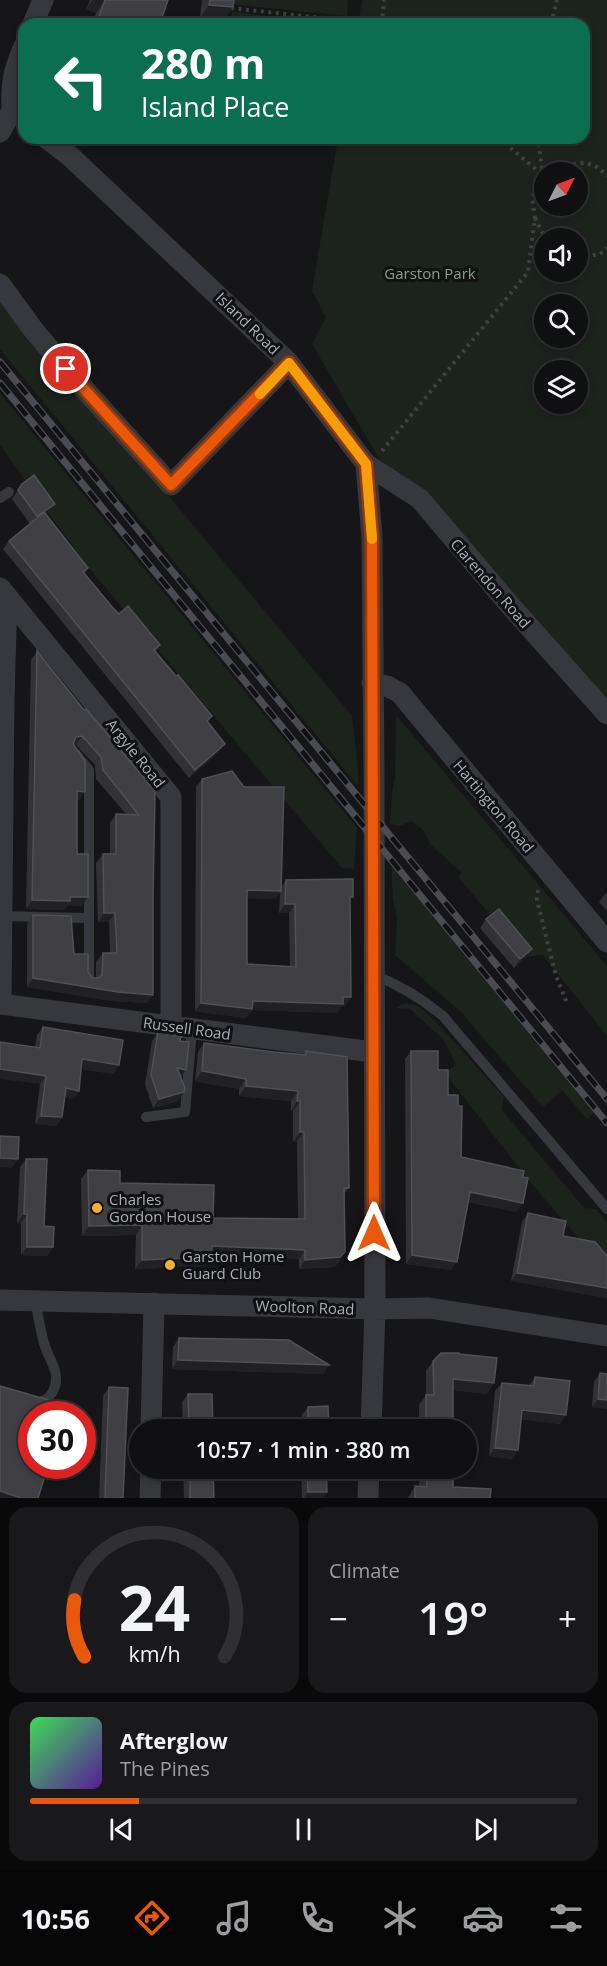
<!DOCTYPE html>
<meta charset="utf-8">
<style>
:root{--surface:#101012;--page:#19191b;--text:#f1f3f6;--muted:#9c9d9f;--line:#303032;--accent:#ea580c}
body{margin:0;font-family:"Open Sans",sans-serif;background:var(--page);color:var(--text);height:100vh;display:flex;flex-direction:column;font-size:22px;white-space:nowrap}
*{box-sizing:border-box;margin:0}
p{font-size:20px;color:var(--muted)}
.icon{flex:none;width:33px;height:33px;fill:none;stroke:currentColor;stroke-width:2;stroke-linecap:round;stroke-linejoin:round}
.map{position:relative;height:1498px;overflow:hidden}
.drawer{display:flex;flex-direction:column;gap:9px;padding:9px;background:#09090a;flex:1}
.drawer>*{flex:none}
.hud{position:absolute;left:18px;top:18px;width:572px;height:126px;border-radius:18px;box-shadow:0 3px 9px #0003,0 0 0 2px var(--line);background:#0b6e4f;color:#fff;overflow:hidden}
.needle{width:39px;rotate:48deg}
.buttons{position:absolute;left:534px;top:162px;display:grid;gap:12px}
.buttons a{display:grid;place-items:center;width:54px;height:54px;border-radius:50%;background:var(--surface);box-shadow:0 3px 9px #0003,0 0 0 2px var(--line);font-size:30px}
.speed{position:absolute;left:18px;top:1401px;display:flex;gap:12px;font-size:30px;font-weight:700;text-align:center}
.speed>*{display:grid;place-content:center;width:78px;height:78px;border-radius:50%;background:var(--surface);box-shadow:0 3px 9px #0003,0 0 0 2px var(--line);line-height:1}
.speed .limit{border:9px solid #d22;background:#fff;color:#111}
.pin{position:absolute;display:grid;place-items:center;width:51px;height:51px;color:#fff;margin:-26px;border:3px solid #fff;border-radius:50%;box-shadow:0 2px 6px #0007}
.me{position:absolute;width:66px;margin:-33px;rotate:0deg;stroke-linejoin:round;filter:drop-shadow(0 0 4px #0008)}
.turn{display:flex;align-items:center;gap:21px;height:126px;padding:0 24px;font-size:27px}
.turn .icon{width:78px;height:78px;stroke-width:2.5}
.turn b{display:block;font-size:42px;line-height:51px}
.big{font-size:45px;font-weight:600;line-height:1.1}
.drawer .tile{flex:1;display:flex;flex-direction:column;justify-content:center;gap:9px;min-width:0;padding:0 21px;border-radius:18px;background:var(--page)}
.drawer .dial{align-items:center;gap:0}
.dial svg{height:156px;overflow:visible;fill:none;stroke:var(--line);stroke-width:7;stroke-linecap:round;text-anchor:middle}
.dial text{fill:var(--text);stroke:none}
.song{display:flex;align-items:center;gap:18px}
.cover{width:72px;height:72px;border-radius:9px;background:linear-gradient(135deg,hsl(130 70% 55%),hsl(270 70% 35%))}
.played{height:6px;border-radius:3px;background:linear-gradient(90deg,var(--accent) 20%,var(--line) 20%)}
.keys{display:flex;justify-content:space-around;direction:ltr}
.heat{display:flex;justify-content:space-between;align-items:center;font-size:33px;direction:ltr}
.drawer .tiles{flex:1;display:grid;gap:9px;grid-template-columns:1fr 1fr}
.tile:last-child{grid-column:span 2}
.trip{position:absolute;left:129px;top:1419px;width:348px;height:60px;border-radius:30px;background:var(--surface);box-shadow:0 3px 9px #0003,0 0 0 2px var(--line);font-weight:600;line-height:60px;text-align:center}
.tab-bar{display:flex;height:96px;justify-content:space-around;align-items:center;background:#060607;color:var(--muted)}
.tab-bar .icon{width:42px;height:42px}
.tab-bar .on{color:var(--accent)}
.tab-bar b{font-size:27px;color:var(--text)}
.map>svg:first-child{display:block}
</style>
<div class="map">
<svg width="607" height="1498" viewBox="0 0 607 1498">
<rect width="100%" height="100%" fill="#161618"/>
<path fill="#1c231d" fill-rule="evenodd" d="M232 0H348L347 16 231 4Z
M362 0H607V703L509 603 378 457 312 344 326 317 312 291 338 138H584V24H358ZM544 172H578V206H544ZM544 238H578V272H544ZM544 304H578V338H544ZM544 370H578V404H544Z
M232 11 323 24H230Z
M0 296 32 344 172 500 352 716 358 768V786L0 349Z
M0 393 357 828 354 869 342 868 84 562 0 445Z
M396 715 607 966V1036L543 955 526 957 459 878 461 872 431 845 422 829 412 821 399 826 390 824 392 793 395 778Z
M391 866 594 1113 587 1119 562 1090 543 1107 460 1011 395 955 397 918 393 899Z
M406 1003 418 1006 434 1020 504 1097 502 1110 584 1208 596 1209 607 1223V1271L530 1182 445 1073 456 1065 444 1040 410 1009 396 1008Z"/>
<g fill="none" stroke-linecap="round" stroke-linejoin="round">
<path stroke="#3d3f44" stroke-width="4" stroke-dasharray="3 4.5" stroke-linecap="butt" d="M231 8 349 21 382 20
M382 24 384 0
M551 24 557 0
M499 138 544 176
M552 172C573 162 590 157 607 176
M535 218 545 238
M578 258 600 254 607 248
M382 451 528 272 535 217 532 198 543 177 538 138
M538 890 537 900 556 976 567 1003"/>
<path stroke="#37383d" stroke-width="10" d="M0 498 9 492
M76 754 89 770V980
M2 916 88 918
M374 975C400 985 421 998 443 1016L607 1209
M146 1117 185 1112 192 1029
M35 1402C51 1403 59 1385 55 1371 52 1360 45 1350 43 1339 40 1327 38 1314 35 1301"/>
<path stroke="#37383d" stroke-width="21" d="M33 24 43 0
M12 111C11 83 13 72 24 46
M0 132 12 111
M46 138 71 157 289 363 366 464 372 537 374 771 375 1309 371 1430
M0 284 32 328 66 369 171 485 289 363
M366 464 420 499 508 603 607 714
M0 588 171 797V1026
M372 683 387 686 400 693 607 942
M0 1004 373 1052
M1 1004 4 698 7 596
M0 1300 375 1309 429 1308 607 1336
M151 1430 154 1303
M150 1498 151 1468
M368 1498 369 1468"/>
<g stroke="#4a4c52" stroke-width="7">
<path id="rail" d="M0 362 607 1099
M0 383 607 1123"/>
</g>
<use href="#rail" stroke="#111113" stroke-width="4.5" stroke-dasharray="14" stroke-linecap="butt"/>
</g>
<path fill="#323236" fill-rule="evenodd" d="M90 0H168L160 24H92L96 13 86 9Z
M202 0H234L233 7 224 20 200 18Z
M22 484 55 504 49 512 46 514 88 568 85 573 113 608 119 614 160 645 156 651 208 722 219 752 189 778 3 549 9 541 30 524 12 499Z
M37 651 84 710 155 791 153 897V995L147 1003 112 1001 27 987V924L33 915 74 954 92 978H96V962L103 953H110L109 922H98L96 863 103 854H110V823L116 814H126L96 779 95 765 76 745H73L79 800H77V854L81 906 68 905 64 910 26 909 31 660Z
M202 779 282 886 286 880 350 902 351 997 345 1006H342L337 1013 252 1010 246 1018 195 1011 196 787ZM280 893 279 913H289L290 966 247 964V898L275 899Z
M607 892V911L599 902Z
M486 919 532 949 526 957 514 968 480 928Z
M43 1027 114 1074 81 1069 79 1091 73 1099 65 1097 62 1117 56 1126 35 1124 40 1084 35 1047 37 1035Z
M158 1032 180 1041 186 1070 181 1078 178 1101 153 1108 145 1084 152 1041Z
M204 1043 274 1052 304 1054 306 1051 349 1188 344 1194 339 1262 334 1267 299 1269V1259L211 1255 205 1266 135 1269 136 1235 82 1236 81 1179 88 1170 120 1183 213 1218 298 1219 297 1141 293 1142V1111H291V1101L239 1096V1089L195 1081 198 1052Z
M411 1051 438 1070 448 1095 458 1106 461 1157 517 1212 468 1202 451 1270 406 1264 405 1059Z
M26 1159 44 1226 53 1247 47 1256 21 1255V1223H17L20 1167Z
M528 1213 563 1236 607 1256V1298L511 1281 522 1222Z
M179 1338 329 1365 323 1374 172 1369 173 1347Z
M459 1354 487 1394 453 1390V1430H419V1405L426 1395V1371L433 1361Z
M600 1373 607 1409 592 1407 594 1382Z
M535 1377 560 1424 521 1419 512 1459 489 1456 495 1391 502 1383 529 1386Z
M109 1387 123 1498H99L103 1396Z
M188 1394 213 1430H183L182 1402Z
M308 1407 329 1430H302V1415Z
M183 1468H213L214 1498H184Z
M301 1468H326L327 1492 323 1498H302Z
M419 1468H453V1487L490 1498H408L415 1486H419Z"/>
<path fill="#212124" d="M93 0H105L96 13 86 9Z
M209 5 233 7 224 20 200 18Z
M55 504 49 512 31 525 37 516Z
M82 736 76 745 70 746 76 737Z
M225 744 219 752 189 778 195 770Z
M77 791 85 792 79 800 71 799Z
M247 890 281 891 275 899 241 898Z
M70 897H88L81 906 68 905 64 910 26 909 32 900Z
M285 904H295L289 913H279Z
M104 913H115L109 922H98Z
M532 949 526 957 514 968 520 959Z
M33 978 153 995 147 1003 112 1001 27 987Z
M351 997 345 1006H342L337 1013 252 1010 246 1018 195 1011 201 1003Z
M82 1059 119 1065 114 1074 76 1068Z
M177 1068 186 1070 180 1078Z
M0 1069 46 1076 40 1084 0 1079Z
M202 1071 246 1079 239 1089 195 1081Z
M246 1086 298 1091 291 1101 239 1096Z
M66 1088 79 1091 73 1099 61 1097Z
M184 1092 178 1101 153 1108 159 1099Z
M297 1101H300L293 1111H291Z
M41 1116 62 1117 56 1126 35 1124Z
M300 1132H304L297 1141 293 1142Z
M0 1158 18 1159 12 1168 0 1167Z
M470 1192 523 1203 517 1212 464 1201Z
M24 1214H27L21 1223H17Z
M142 1225 136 1235 82 1236 89 1226Z
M212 1246 305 1250 299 1259 205 1255Z
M27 1247H53L47 1256 21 1255Z
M345 1252 339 1262 334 1267 299 1269 305 1260Z
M412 1255 457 1262 451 1270 406 1264Z
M211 1257 205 1266 135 1269 142 1260Z
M517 1273 607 1288V1298L511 1281Z
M178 1360 329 1365 323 1374 172 1369Z
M453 1379 494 1383 487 1394 446 1389Z
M598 1399 607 1400V1409L592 1407Z
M522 1410 566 1415 560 1424 516 1419Z
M495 1448 518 1450 512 1459 489 1456Z
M0 1491 21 1498H0Z
M308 1492H327L323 1498H304Z"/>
<path fill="#3f3f44" stroke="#4f5156" stroke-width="1.5" d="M105 0H168L160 24H96Z
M210 0H234L233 7 209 5Z
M34 475 55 504 37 516 18 490 22 484Z
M44 512 88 568 83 572 113 608 119 614 128 606 160 645 154 650 176 676 178 675 212 716 207 721 225 744 195 770 9 541Z
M37 651 84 710 86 709 155 791 153 897V995L118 992 33 978V915L71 916 74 954H88V972L92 978H98L102 975 103 953H117L115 913H104L103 854H116V814L139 815 103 770 101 757 82 736 76 737 73 744 85 761V792L77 791V854H88V897H70V901L32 900Z
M232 771 244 787H284L281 891 247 890V964L296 967 295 904H285L286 880 353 879V897H350L351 997H343V1004L253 1001 252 1009 201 1003 202 779Z
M499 909 532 949 520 959 486 919Z
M43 1027 123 1040 119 1065 82 1059 79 1091 66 1088 62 1117 41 1116 46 1076 0 1069V1042L40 1048Z
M158 1032 181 1036 180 1041 189 1042 186 1070 177 1068 185 1088 184 1092 159 1099 151 1075Z
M204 1043 274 1052 306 1055V1051L347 1057 349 1188H344L345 1252 340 1257 305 1260V1250L212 1246 211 1257 142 1260V1225L89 1226 88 1170 120 1171V1183L214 1185 213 1218 305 1219 304 1132H300V1101H297L298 1091 246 1086V1079L202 1071Z
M411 1051H438V1070H448V1095H458V1106H462L461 1157 524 1171 523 1177 528 1178 523 1203 470 1192 457 1262 412 1255Z
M0 1136 19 1137 18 1159 0 1158Z
M26 1159H47L44 1226 54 1227 53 1247H27V1214H24Z
M528 1213 566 1221 563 1236 595 1242 607 1256V1288L517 1273Z
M179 1338 289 1340 329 1365 178 1360Z
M441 1353H459V1354L497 1358 494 1383 453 1379V1430H426V1395H434L433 1361Z
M600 1373 607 1374V1400L598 1399Z
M535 1377 570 1381 566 1415 522 1410 518 1450 495 1448 502 1383 534 1386Z
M0 1386 66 1405 63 1414H32V1466H48L38 1498H21L0 1491Z
M109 1387 128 1388 123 1498H105Z
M188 1394H212L213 1430H189Z
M328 1406 329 1430H308V1407Z
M190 1468H213L214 1498H190Z
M307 1468H326L327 1492H308Z
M426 1468H453V1487L491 1489 490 1498H415V1486L427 1487Z"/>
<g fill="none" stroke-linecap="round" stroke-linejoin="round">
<g stroke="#983908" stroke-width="15">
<path id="route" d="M66 369 171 485 289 363 366 464 372 537 374 1233"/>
</g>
<use href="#route" stroke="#ea580c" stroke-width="10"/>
<path stroke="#f59e0b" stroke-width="10" d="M260 394 289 363 366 464 372 539"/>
</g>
<g fill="#f2b134" stroke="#111113" stroke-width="2">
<circle cx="97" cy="1208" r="6"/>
<circle cx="170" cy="1265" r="6"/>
</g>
<g text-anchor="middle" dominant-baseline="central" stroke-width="6" stroke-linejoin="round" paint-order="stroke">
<g font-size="15" fill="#7fa381" stroke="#111113">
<text x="430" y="273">Garston Park</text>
</g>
<g font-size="15" fill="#a8adb8" stroke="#111113">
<text transform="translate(248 323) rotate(44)">Island Road</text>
<text transform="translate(491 583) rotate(49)">Clarendon Road</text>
<text transform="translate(136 753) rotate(51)">Argyle Road</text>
<text transform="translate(494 806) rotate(50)">Hartington Road</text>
<text transform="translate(187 1028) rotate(8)">Russell Road</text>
<text transform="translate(305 1307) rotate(2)">Woolton Road</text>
</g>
<g font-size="15" fill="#a8adb8" stroke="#111113" text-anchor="start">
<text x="109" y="1199">Charles<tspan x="109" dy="17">Gordon House</tspan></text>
<text x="182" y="1256">Garston Home<tspan x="182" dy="17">Guard Club</tspan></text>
</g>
</g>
</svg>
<div class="buttons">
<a><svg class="needle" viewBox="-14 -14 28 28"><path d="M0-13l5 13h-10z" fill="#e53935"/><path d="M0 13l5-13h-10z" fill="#9c9d9f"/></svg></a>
<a><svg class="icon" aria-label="sound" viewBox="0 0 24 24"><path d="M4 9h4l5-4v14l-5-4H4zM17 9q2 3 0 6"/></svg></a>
<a><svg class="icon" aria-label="search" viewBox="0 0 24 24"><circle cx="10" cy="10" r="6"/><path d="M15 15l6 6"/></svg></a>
<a><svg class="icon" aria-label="layers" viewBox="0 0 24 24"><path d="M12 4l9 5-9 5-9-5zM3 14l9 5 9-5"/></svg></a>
</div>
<div class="speed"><div class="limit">30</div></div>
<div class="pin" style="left:66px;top:369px;background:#d93025"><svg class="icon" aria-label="arrive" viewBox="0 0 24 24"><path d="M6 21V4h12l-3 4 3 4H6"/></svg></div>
<svg class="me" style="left:374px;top:1233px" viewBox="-20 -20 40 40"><path d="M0-17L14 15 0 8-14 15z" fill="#ea580c" stroke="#fff" stroke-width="4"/></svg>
<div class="trip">10:57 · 1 min · 380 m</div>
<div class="hud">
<div class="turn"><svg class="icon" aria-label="left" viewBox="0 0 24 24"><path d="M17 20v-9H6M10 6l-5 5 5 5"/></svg><div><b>280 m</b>Island Place</div></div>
</div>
</div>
<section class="drawer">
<div class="tiles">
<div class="tile dial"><svg viewBox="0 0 100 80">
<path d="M14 69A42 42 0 1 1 86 69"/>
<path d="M14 69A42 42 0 0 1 9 40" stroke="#ea580c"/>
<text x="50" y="56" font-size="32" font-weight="700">24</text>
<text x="50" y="72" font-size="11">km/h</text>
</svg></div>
<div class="tile"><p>Climate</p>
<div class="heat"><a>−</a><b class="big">19°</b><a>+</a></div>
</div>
<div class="tile">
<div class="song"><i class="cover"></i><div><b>Afterglow</b><p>The Pines</p></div></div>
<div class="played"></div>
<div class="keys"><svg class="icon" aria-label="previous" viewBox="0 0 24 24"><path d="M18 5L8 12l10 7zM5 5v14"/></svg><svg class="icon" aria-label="pause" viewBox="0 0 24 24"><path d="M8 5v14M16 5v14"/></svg><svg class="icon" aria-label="next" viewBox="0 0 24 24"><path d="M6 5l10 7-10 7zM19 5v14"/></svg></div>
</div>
</div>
</section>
<nav class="tab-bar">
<b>10:56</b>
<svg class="icon on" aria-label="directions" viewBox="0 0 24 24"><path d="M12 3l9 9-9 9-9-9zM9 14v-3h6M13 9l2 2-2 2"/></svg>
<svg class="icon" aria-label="music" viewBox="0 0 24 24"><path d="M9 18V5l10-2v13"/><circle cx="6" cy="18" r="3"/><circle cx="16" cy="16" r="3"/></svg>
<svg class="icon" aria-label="phone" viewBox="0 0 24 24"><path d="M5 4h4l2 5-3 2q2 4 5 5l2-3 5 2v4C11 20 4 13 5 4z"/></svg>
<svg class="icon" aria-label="climate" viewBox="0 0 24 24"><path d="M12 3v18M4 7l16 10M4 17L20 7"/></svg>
<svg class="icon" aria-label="car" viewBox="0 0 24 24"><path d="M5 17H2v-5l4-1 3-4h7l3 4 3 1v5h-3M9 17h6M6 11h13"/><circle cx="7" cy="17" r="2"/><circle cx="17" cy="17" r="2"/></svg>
<svg class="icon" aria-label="filters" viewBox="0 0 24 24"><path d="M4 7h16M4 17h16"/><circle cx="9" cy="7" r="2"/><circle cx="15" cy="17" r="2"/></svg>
</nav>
